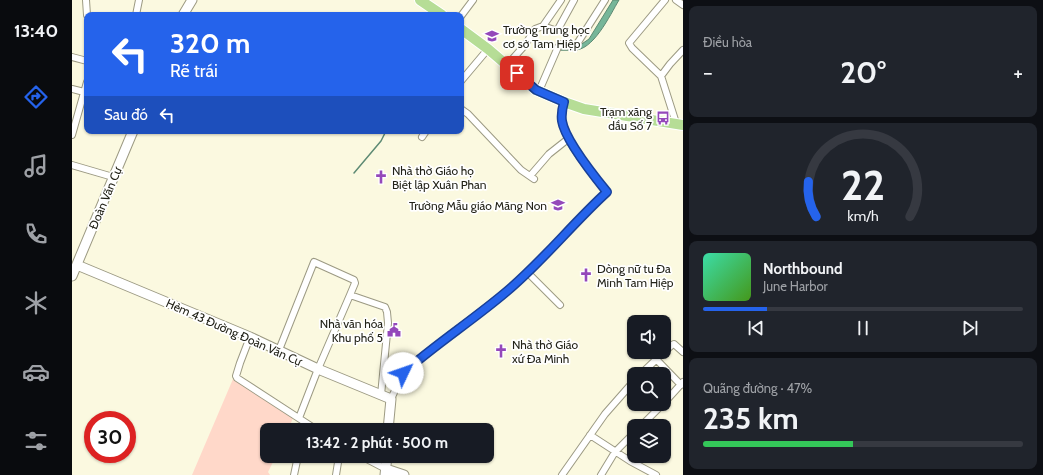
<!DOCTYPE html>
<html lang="vi">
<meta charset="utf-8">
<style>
:root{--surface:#171b24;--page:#20242c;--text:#f1f3f6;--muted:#9ea1a6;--line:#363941;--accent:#2563eb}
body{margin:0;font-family:Cabin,sans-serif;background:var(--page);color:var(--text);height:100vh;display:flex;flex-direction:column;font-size:15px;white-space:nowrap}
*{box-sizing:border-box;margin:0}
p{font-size:13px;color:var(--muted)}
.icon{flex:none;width:22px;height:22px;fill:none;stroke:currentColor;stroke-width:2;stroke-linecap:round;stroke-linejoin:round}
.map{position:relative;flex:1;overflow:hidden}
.sheet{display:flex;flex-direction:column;gap:6px;padding:6px;background:#0d0f14;width:360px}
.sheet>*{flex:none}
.hud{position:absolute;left:12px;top:12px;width:380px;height:122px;border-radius:8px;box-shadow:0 1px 3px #0004;background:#2563eb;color:#fff;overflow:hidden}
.fabs{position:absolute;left:555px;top:315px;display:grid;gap:8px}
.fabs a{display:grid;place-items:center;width:44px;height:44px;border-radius:8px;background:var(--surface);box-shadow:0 1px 3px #0004;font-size:20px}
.speed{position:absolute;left:12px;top:411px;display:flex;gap:8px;font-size:20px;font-weight:700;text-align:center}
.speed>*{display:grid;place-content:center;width:52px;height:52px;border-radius:50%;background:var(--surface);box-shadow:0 1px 3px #0004;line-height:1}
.speed .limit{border:6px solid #d22;background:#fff;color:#111}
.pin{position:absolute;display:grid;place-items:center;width:34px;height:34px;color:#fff;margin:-17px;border-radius:8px;box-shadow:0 2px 6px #0006}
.me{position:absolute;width:44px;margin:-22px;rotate:48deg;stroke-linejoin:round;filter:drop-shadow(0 0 3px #0008)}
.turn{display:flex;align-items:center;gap:14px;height:84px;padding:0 20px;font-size:18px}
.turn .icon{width:52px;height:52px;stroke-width:2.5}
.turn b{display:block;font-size:28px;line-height:34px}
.then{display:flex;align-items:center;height:38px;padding:0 20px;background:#0003;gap:8px;font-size:15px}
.big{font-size:30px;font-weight:800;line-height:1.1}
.sheet .card{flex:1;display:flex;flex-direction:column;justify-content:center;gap:6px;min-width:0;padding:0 14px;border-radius:8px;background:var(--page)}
.sheet .dial{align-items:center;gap:0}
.dial svg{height:104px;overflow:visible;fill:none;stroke:var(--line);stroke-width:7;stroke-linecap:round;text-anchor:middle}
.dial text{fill:var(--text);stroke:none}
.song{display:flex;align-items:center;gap:12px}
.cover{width:48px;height:48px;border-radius:6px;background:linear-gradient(135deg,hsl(160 70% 55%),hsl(100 70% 35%))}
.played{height:4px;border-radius:2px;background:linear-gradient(90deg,var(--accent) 20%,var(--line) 20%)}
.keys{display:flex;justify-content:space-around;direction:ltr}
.heat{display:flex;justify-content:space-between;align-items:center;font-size:22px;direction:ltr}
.charge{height:6px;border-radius:3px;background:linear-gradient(90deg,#34c759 47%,var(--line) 0)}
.trip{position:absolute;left:188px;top:423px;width:234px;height:40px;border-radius:8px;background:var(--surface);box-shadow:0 1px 3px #0004;font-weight:800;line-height:40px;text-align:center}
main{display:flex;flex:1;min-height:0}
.dock{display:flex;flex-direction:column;width:72px;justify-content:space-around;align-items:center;background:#090b0e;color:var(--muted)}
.dock .icon{width:28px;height:28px}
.dock .active{color:var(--accent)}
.dock b{font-size:18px;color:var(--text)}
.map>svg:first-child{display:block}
</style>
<main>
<nav class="dock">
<b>13:40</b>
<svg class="icon active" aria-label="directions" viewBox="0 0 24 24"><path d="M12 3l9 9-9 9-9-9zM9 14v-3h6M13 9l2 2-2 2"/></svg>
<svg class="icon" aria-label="music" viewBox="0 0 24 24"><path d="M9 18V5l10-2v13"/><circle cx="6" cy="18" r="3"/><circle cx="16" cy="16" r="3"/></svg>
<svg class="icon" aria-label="phone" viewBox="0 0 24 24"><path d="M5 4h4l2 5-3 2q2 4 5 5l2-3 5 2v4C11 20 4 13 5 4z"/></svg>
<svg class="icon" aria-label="climate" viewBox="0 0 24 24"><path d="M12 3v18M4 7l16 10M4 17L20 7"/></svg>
<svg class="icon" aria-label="car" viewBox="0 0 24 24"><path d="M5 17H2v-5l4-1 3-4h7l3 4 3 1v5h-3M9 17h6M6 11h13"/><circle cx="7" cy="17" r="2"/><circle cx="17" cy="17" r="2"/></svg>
<svg class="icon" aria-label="filters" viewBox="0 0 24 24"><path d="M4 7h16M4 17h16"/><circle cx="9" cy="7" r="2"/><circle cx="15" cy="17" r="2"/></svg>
</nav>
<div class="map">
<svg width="611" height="475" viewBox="0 0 611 475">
<rect width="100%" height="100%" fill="#fbf9e0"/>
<path fill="#ffd8c9" d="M161 379 221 418 216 430H195V456H204L196 472 198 475H120Z"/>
<path fill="#76b699" stroke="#5d8a73" d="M541 0H547C538 15 521 52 501 50L517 39Z"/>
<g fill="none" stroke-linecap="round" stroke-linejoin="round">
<path stroke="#5d8a73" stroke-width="1.5" d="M487 50H501
M282 173 309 141 314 131"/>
<g stroke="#9c9a83" stroke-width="8">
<path id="street" d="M14 0 15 15
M593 0 557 43 560 48 589 76 604 123
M604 0 611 5
M64 15 67 0
M389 16 401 0
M471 26 485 31 502 0
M0 57 15 61
M435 65 453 45 463 29 471 26 489 0
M589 76 598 64 611 50
M389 81 416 49
M0 89 12 92
M467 91 486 47 489 44 503 47 533 0
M389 109 396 114 449 170 462 179
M0 135 15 82
M350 137 354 131
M0 165 41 177
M458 176 477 154 496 139
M456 273 488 305
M278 295 313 307 315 312 316 323 309 395
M178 337 168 363 164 376 165 378 245 430
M207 350 242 262 282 280 283 283 278 295 246 369 227 418
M592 352 600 345 602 344 611 352
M584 359 609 385
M569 374 592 352
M319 399 331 373 347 359 434 292 460 269 520 206 535 192C522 177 492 140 490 121 489 114 490 109 492 102
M592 403 611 382
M569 426 591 404
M518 435 558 461 584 475
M289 456 314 469
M222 475 226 456
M264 475 267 456
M490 475 533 414 562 381
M529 475 543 452 562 433"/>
</g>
<g stroke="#9c9a83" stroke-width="11">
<path id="secondary" d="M111 15 120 0
M5 265 178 337 246 369 319 399 316 430
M0 276 61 131
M314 469 332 475
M313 475 315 456"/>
</g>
<g stroke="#fff" stroke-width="12">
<path id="primary" d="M348 0 370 15
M389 29 416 49 464 90 492 102 512 109 611 125"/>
</g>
<use href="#street" stroke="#fff" stroke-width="6"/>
<use href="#secondary" stroke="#fff" stroke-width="9"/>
<use href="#primary" stroke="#b6dd96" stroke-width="10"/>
</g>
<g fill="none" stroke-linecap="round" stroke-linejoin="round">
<g stroke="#184099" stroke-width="10">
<path id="route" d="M331 373C364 344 401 320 434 292 470 262 500 224 535 192 522 176 493 140 490 121 489 114 490 109 492 102L464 90 445 73"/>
</g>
<use href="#route" stroke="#2563eb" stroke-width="7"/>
</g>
<defs>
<g id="school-bare" transform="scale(1.08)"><path d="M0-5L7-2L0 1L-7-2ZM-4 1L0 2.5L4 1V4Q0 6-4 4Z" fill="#9448ba" stroke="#fff" stroke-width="2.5" paint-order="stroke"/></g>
<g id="bus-bare" transform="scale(1.08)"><path d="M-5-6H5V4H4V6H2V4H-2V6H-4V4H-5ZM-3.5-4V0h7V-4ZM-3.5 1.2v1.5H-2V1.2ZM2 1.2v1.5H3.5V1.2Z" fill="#9448ba" stroke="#fff" stroke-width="2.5" paint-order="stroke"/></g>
<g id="church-bare" transform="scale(1.08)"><path d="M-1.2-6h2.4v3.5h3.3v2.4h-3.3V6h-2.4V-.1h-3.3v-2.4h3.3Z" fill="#9448ba" stroke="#fff" stroke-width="2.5" paint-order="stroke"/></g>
<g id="civic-bare" transform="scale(1.08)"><path d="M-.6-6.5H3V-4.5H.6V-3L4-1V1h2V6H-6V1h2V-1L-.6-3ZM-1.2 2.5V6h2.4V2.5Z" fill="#9448ba" stroke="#fff" stroke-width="2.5" paint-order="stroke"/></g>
</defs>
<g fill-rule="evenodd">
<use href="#school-bare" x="420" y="36"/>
<use href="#bus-bare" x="591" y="118"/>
<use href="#church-bare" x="309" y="177"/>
<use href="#school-bare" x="486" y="205"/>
<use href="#church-bare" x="514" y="275"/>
<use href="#civic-bare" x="322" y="330"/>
<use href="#church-bare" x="429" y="351"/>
</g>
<g text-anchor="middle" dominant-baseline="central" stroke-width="3.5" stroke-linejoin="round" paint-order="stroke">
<g font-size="12" fill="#232319" stroke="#fff" text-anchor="start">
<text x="431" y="29">Trường Trung học<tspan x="431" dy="14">cơ sở Tam Hiệp</tspan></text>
<text x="580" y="111" text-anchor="end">Trạm xăng<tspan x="580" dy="14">dầu Số 7</tspan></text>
<text x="320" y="170">Nhà thờ Giáo họ<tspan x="320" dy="14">Biệt lập Xuân Phan</tspan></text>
<text x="475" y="205" text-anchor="end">Trường Mẫu giáo Măng Non</text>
<text x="525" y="268">Dòng nữ tu Đa<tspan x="525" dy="14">Minh Tam Hiệp</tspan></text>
<text x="311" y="323" text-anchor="end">Nhà văn hóa<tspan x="311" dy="14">Khu phố 5</tspan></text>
<text x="440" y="344">Nhà thờ Giáo<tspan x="440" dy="14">xứ Đa Minh</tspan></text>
</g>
<g font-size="12" fill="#232319" stroke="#fff">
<text transform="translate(33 198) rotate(-67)">Đoàn Văn Cự</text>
<text transform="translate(162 332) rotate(24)">Hẻm 43 Đường Đoàn Văn Cự</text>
</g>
</g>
</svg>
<div class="fabs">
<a><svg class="icon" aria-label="sound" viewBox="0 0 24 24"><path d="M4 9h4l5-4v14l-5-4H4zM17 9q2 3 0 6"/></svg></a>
<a><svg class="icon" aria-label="search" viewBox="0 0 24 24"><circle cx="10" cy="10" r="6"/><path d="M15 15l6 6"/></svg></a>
<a><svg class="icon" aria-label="layers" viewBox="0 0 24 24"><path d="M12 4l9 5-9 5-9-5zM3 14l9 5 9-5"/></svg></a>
</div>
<div class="speed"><div class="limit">30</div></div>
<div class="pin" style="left:445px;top:73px;background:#d93025"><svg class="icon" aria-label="arrive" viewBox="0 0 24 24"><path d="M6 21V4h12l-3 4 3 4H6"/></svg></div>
<svg class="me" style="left:331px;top:373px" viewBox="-20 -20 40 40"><circle r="19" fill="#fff"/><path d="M0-13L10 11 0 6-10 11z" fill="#2563eb"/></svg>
<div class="trip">13:42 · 2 phút · 500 m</div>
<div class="hud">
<div class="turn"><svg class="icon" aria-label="left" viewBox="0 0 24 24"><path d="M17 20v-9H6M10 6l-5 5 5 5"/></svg><div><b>320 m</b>Rẽ trái</div></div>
<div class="then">Sau đó<svg class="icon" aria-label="left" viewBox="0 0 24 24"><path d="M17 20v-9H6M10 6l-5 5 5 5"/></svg></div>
</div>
</div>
<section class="sheet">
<div class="card"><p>Điều hòa</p>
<div class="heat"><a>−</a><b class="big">20°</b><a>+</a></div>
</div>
<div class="card dial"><svg viewBox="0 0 100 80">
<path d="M14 69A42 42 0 1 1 86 69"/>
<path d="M14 69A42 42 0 0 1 8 42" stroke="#2563eb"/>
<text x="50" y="56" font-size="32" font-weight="700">22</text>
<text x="50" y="72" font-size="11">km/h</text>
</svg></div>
<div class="card">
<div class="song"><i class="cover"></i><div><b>Northbound</b><p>June Harbor</p></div></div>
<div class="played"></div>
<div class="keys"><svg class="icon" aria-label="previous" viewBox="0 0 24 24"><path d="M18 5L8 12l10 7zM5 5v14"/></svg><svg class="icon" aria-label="pause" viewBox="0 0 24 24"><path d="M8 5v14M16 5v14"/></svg><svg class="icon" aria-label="next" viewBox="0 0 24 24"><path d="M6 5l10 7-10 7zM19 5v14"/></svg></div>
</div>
<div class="card"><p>Quãng đường · 47%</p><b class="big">235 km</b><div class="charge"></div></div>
</section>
</main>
